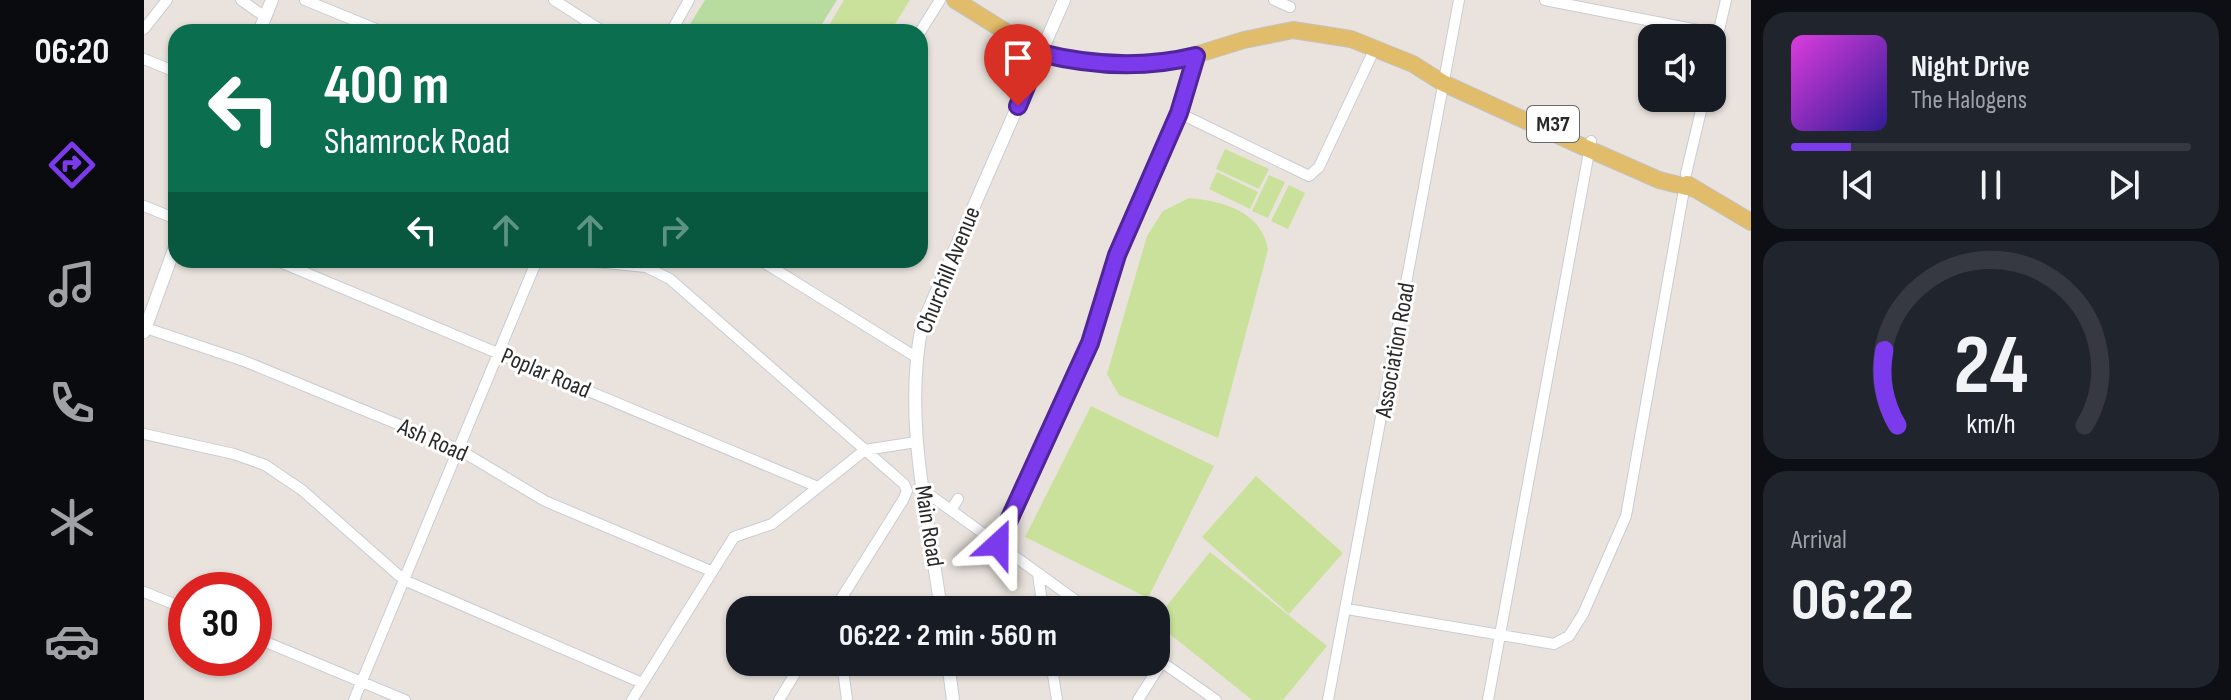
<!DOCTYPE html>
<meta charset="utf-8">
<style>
:root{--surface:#171b24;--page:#20242c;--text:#f1f3f6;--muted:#9ea1a6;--line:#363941;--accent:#7c3aed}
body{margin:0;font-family:"Sofia Sans Condensed",sans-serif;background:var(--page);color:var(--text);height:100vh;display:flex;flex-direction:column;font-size:30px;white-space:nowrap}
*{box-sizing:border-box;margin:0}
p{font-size:26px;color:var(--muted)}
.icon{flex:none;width:44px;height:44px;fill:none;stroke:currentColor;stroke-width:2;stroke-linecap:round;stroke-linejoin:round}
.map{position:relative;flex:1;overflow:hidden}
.sheet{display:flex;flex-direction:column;gap:12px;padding:12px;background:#0d0f14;width:480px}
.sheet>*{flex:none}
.guide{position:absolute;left:24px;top:24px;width:760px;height:244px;border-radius:24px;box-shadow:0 2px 6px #0004;background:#0b6e4f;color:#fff;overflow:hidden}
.buttons{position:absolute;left:1494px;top:24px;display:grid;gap:16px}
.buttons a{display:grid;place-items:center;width:88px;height:88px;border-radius:16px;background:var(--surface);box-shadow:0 2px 6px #0004;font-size:40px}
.speed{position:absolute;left:24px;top:572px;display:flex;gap:16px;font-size:40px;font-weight:700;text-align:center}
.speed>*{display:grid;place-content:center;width:104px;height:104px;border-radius:50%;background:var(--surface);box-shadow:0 2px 6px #0004;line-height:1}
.speed .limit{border:12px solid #d22;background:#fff;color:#111}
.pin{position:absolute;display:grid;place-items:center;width:68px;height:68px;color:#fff;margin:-82px -34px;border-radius:50% 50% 50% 0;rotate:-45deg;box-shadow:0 0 8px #0007}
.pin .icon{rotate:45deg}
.me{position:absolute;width:88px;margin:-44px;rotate:24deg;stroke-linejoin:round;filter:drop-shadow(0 0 6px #0008)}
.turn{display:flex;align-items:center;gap:28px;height:168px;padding:0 24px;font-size:36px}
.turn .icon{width:104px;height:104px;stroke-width:2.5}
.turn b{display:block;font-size:56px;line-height:68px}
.lanes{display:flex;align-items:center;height:76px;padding:0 24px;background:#0003;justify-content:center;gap:40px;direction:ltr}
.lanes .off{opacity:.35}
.big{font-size:60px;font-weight:700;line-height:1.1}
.sheet .widget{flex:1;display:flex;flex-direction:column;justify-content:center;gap:12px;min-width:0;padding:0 28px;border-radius:24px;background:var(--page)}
.sheet .dial{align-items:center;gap:0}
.dial svg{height:208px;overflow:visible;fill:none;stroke:var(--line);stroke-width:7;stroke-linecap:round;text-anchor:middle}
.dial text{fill:var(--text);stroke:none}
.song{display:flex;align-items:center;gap:24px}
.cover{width:96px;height:96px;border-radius:12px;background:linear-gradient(135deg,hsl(300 70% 55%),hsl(250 70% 35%))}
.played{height:8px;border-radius:4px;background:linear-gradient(90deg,var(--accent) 15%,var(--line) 15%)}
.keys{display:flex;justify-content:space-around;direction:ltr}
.trip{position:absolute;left:582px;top:596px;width:444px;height:80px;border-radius:24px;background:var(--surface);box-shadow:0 2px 6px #0004;font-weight:700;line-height:80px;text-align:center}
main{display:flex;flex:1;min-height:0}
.tabs{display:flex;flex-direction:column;width:144px;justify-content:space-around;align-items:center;background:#090b0e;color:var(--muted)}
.tabs .icon{width:56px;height:56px}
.tabs .active{color:var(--accent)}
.tabs b{font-size:36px;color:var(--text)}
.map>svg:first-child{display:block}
</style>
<main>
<nav class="tabs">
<b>06:20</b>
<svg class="icon active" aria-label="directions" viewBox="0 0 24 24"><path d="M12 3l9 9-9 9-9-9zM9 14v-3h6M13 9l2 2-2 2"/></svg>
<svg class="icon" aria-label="music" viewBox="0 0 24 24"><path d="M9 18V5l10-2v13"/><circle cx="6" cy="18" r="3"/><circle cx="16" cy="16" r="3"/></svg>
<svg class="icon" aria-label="phone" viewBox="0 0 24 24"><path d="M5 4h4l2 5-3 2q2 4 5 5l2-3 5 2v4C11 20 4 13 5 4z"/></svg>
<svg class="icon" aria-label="climate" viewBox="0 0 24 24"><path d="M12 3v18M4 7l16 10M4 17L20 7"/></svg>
<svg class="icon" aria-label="car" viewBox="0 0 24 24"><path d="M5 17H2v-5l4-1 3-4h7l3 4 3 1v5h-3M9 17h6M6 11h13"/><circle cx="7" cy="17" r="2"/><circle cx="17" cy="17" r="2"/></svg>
</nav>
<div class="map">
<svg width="1607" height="700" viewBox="0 0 1607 700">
<rect width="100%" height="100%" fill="#eae3dd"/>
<path fill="#b8db9f" d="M561 0H693L673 32H541Z"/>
<path fill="#c9e19b" d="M700 0H766L746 32H681Z
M1081 149 1125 169 1115 189 1072 169Z
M1073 172 1114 192 1106 209 1065 189Z
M1125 175 1141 182 1124 218 1108 211Z
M1145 185 1161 193 1144 229 1127 221Z
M1045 198C1078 201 1118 211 1124 250L1074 438 975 395 963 374 1003 236 1019 211Z
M947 406 1070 466 1004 598 881 537Z
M1112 476 1199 553 1145 614 1058 537Z
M1066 552 1183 646 1139 700H1108L1012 623V619Z"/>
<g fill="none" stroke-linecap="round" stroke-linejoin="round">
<g stroke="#c8ccd5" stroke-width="12">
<path id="minor" d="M97 0 121 17
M161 0 239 32
M410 0 460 32
M1130 0 1146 7
M1401 0 1574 34
M0 29 23 0
M527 32 545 0
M776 32 796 0
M0 59 32 72
M1568 60 1582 0
M1035 113 1165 176 1175 167 1231 48
M1542 174 1560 98
M0 206 32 219
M131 260 674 487
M432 260 502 267 526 279 760 484 763 491 759 500 690 610
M616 260 772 357
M2 328 100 361 314 449 401 501 567 571
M0 434 90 454 121 465 158 490 260 580 498 683
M779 490 945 610
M807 510 814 499
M854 544 946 343 973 255 1035 113 1052 56
M894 574 899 610
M0 592 42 609
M1203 609 1410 644 1425 636 1439 614 1482 516 1541 184
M110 637 261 700
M1012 658 1072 700
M698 662 703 700
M907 662 913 700
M210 700 393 260
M488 700 590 537 628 524 721 450 772 442
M635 700 658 662
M994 700 1018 662
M1184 700 1315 0
M1344 700 1447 141"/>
</g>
<g stroke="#c8ccd5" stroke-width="14">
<path id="tertiary" d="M115 32 128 0
M0 332 32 244
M797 610C784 515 759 420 778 325L920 0
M804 662 809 700"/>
</g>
<g stroke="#c3c3c3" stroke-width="18">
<path id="primary" d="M811 0 896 53 961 65 1035 60 1100 40 1149 30 1207 39 1269 64 1299 83 1433 144 1515 180 1551 189
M1543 184 1607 222"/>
</g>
<use href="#minor" stroke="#fff" stroke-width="10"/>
<use href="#tertiary" stroke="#fff" stroke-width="12"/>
<use href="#primary" stroke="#e1bc6a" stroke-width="16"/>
</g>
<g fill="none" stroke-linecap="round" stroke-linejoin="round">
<g stroke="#51269a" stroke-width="20">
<path id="route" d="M854 544 946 343 973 255 1035 113 1052 56C999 69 948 66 896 53L874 106"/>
</g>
<use href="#route" stroke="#7c3aed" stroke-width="14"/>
</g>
<g text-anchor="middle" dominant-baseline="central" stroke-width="6" stroke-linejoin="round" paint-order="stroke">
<rect fill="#fff" stroke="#696969" stroke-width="2" x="1383" y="106" width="52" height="36" rx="6"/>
<g font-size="22" font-weight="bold" fill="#292929">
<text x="1409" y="124">M37</text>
</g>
<g font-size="24" fill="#292929" stroke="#fff">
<text transform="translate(804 270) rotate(-68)">Churchill Avenue</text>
<text transform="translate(1251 350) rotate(-80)">Association Road</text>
<text transform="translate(402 373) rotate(23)">Poplar Road</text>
<text transform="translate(289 440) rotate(24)">Ash Road</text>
<text transform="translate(785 526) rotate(81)">Main Road</text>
</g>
</g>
</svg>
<div class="buttons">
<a><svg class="icon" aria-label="sound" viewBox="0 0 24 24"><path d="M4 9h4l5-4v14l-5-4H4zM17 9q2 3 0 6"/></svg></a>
</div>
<div class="speed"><div class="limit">30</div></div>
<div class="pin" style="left:874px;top:106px;background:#d93025"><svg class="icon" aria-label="arrive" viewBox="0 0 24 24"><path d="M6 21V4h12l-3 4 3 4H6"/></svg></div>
<svg class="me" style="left:854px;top:544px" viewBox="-20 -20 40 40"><path d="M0-17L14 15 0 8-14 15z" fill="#7c3aed" stroke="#fff" stroke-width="4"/></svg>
<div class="trip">06:22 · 2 min · 560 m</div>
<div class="guide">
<div class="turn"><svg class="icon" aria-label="left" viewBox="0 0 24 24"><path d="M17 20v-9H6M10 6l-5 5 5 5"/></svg><div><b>400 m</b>Shamrock Road</div></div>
<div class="lanes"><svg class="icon" aria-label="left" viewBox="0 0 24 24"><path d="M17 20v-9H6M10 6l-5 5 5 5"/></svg><svg class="icon off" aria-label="ahead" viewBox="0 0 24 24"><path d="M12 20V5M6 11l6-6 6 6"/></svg><svg class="icon off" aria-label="ahead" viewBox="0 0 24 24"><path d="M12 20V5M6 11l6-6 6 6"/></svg><svg class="icon off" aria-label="right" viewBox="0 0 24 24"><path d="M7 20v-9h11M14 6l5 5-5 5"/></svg></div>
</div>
</div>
<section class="sheet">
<div class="widget">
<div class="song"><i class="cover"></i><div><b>Night Drive</b><p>The Halogens</p></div></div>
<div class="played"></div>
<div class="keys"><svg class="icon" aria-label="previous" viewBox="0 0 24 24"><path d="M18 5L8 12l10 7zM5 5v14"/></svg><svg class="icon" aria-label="pause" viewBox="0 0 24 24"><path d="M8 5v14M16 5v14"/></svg><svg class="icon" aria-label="next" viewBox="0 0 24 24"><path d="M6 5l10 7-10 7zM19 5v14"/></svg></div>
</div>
<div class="widget dial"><svg viewBox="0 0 100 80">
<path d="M14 69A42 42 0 1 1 86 69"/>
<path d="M14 69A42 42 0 0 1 9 40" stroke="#7c3aed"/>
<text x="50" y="56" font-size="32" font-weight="700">24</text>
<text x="50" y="72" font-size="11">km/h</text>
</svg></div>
<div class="widget"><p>Arrival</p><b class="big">06:22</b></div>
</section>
</main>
